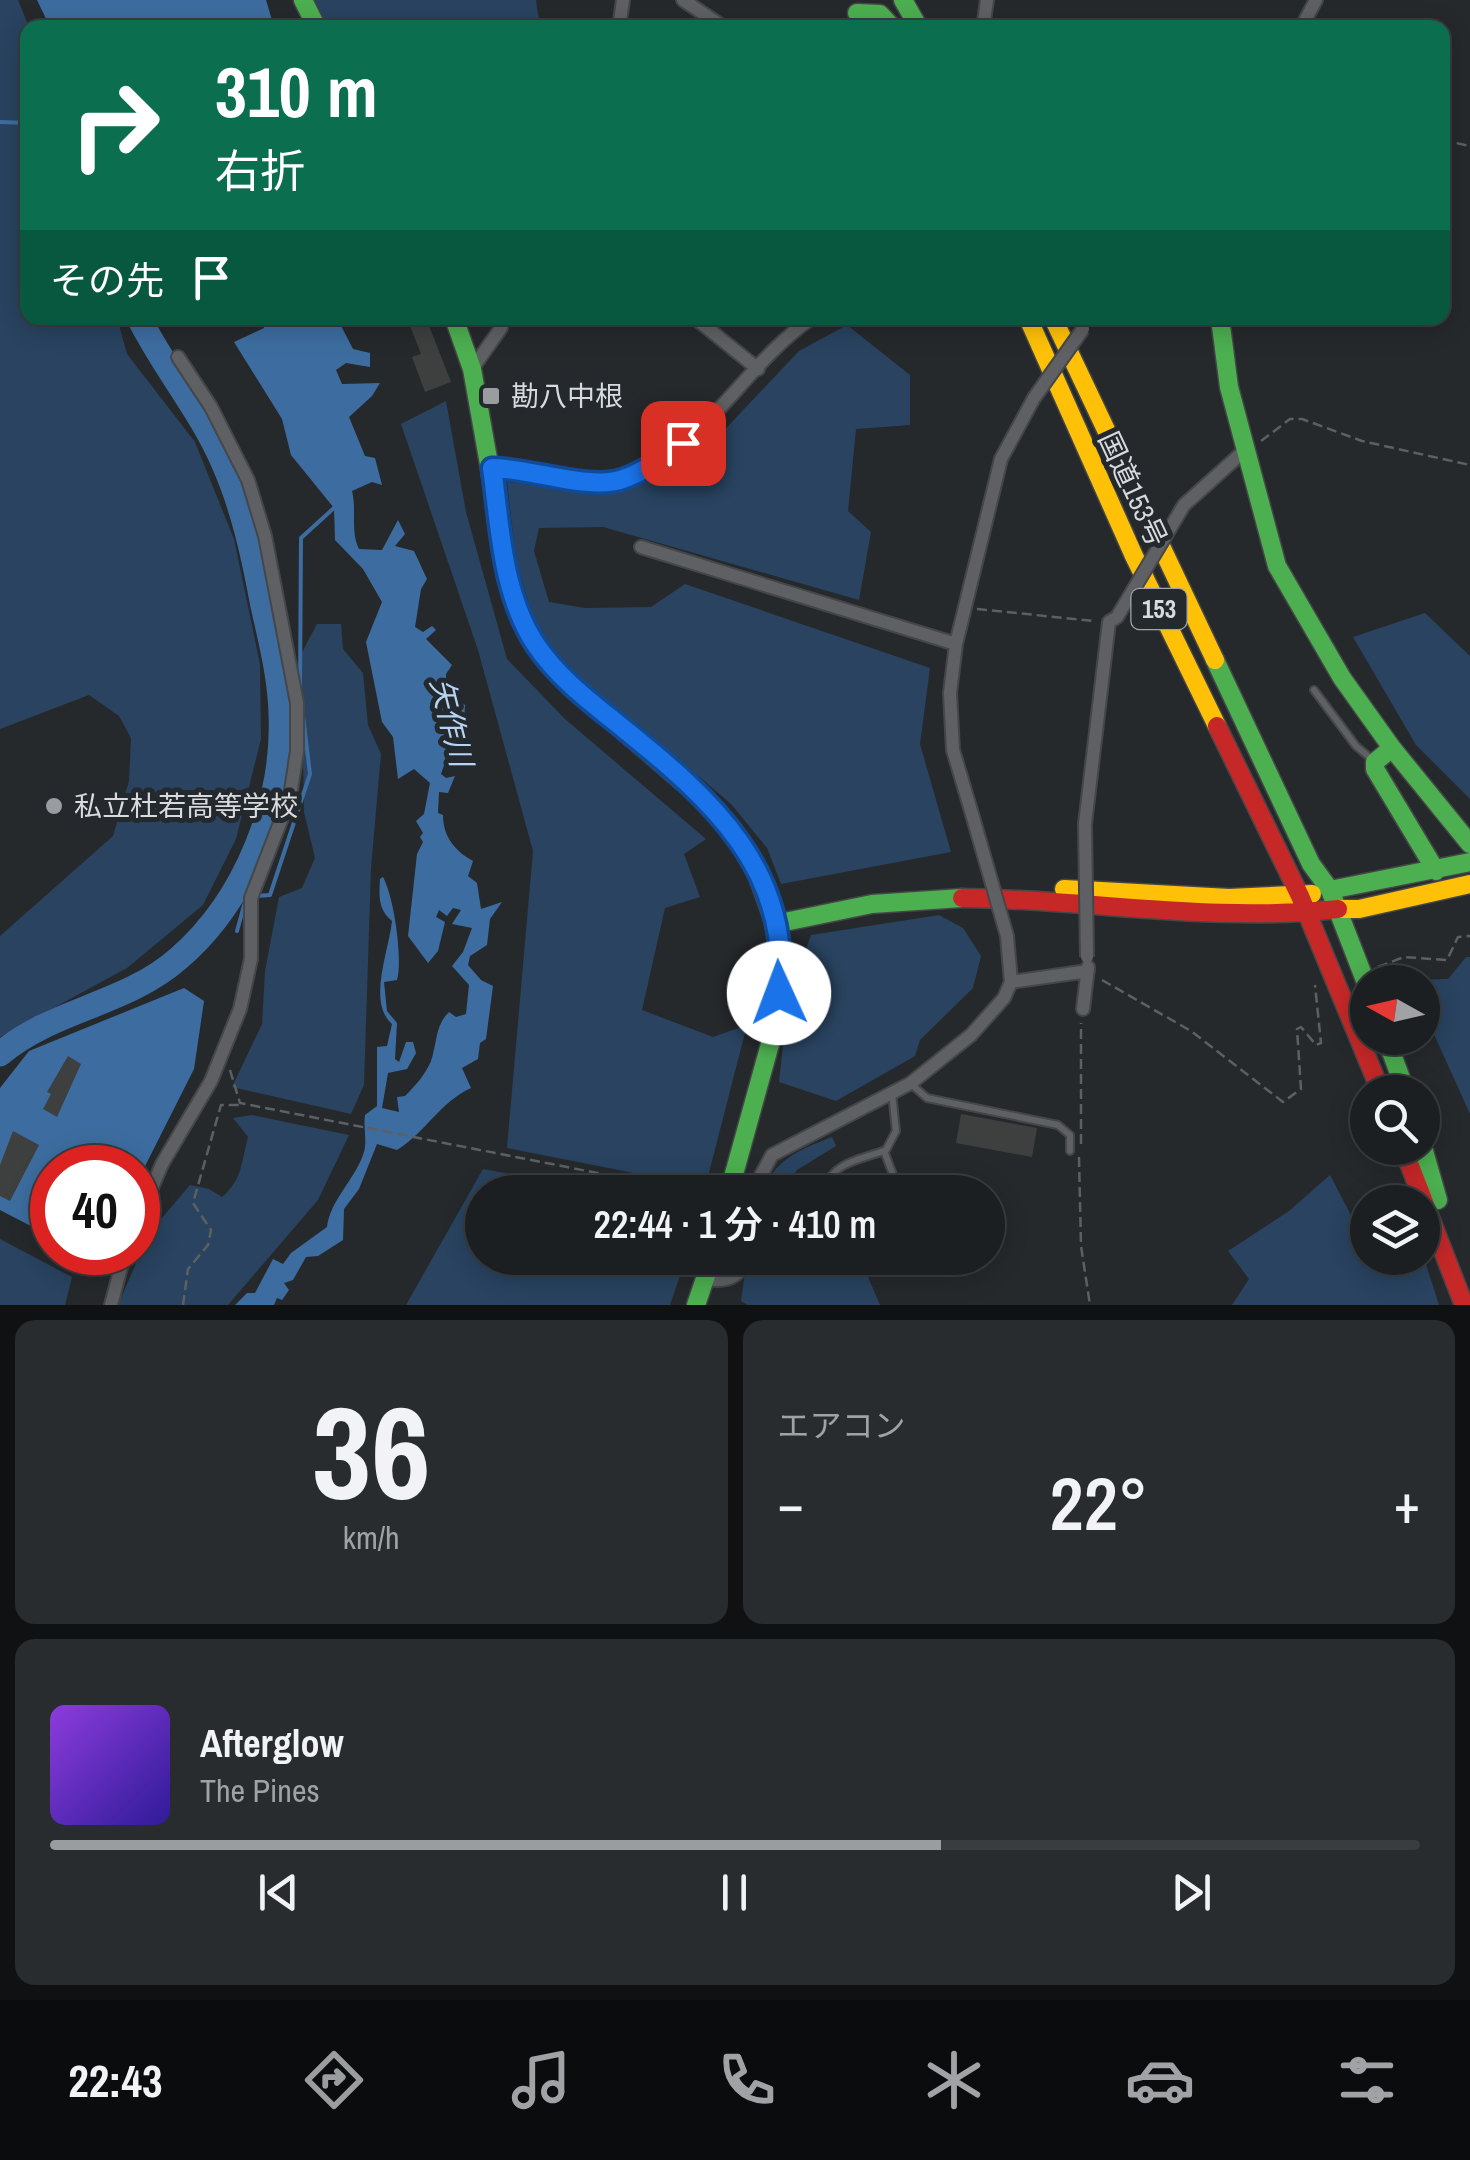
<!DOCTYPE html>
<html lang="ja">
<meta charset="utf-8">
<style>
:root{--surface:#1c1f21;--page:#292c2e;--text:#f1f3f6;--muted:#a0a2a5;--line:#3a3d3f;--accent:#999da0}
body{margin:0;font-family:"Archivo Narrow","Noto Sans JP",sans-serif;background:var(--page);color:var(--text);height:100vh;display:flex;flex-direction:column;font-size:38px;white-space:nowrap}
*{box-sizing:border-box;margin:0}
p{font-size:32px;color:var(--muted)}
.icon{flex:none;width:55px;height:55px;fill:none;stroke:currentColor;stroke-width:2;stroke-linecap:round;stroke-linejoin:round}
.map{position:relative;height:1305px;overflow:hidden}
.sheet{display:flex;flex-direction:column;gap:15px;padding:15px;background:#0f1112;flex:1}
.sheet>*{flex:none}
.guide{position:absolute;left:20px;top:20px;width:1430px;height:305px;border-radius:20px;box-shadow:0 5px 25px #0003,0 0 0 2px var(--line);background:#0b6e4f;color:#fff;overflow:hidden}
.needle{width:65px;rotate:278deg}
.fabs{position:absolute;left:1350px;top:965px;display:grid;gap:20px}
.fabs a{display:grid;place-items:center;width:90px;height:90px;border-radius:50%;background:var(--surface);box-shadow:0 5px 25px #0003,0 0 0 2px var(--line);font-size:50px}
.speed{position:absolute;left:30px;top:1145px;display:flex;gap:20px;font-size:50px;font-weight:700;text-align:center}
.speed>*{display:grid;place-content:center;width:130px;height:130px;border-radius:50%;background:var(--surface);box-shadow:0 5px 25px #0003,0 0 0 2px var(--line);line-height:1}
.speed .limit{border:15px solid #d22;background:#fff;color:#111}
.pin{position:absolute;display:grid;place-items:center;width:85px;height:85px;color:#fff;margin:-42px;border-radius:20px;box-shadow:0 5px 15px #0006}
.me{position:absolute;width:110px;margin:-55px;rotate:358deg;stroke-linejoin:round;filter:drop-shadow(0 0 8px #0008)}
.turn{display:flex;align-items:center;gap:35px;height:210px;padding:0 30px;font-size:45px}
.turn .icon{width:130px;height:130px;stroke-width:2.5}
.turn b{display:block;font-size:70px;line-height:85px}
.then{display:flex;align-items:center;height:95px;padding:0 30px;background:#0003;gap:20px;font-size:38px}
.big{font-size:75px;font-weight:600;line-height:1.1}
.sheet .card{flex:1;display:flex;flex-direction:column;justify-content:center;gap:15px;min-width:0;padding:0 35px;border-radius:20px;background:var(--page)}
.sheet .dial{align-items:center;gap:0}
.dial b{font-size:130px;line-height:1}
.song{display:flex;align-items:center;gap:30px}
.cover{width:120px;height:120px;border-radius:15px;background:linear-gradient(135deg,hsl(270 70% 55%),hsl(250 70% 35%))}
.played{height:10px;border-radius:5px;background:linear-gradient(90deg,var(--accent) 65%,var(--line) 65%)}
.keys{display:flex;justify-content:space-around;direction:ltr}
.heat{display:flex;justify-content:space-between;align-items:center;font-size:55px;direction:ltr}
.sheet .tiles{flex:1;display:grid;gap:15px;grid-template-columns:1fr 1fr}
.card:last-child{grid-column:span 2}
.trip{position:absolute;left:465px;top:1175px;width:540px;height:100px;border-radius:50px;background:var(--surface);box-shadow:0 5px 25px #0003,0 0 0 2px var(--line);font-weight:600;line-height:100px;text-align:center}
.tabs{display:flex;height:160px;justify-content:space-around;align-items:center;background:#0b0c0d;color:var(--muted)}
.tabs .icon{width:70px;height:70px}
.tabs .selected{color:var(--accent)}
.tabs b{font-size:45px;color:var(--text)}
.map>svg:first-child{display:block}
</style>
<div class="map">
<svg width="1470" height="1305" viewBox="0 0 1470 1305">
<rect width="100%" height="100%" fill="#26292c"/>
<path fill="#294360" d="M0 0H18L29 27 28 318H117L127 354 195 442 234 539 260 664 261 739 236 839 203 905 127 968 0 1037V936L113 836 129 781 131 738 119 716 89 695 0 729Z
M301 0H536L540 27H318Z
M847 325 910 375V425L856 429 848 511 871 532 859 600 603 527 539 528 534 551 549 602 585 608 651 607 685 584 930 668 920 744 951 852 781 884 767 848 731 804 639 725 573 680 538 634 516 561 507 482 598 493 631 488 696 460 799 351Z
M446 401 466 512 507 659 565 719 706 839 684 854 700 897 665 908 642 1010 713 1037 747 1025 704 1192H671L654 1177 507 1148 533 851 478 650 401 424Z
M1425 613 1470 656V799L1416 745 1353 637Z
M317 624H341L343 649 363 673 368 725 381 754 371 868 364 1085 351 1114 232 1087 262 1024 265 971 279 897 302 888 315 858 304 812 301 654Z
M939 915 963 928 981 956 973 988 920 1040 915 1056 836 1101 779 1082 788 1000 811 935Z
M1466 957H1470V1114L1423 1010 1422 982 1405 980 1448 979Z
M252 1115 349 1135 318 1200 228 1305H118L149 1233 190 1185 209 1189 222 1197C243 1179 241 1162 248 1137L233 1118Z
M832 1137 836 1146 797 1170 781 1192H762C775 1159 801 1149 832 1137Z
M483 1169 605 1192H482V1258H677L683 1267 670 1305H406Z
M1330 1175 1353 1219 1367 1224 1368 1258 1423 1255 1439 1305H1232L1249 1279 1228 1251 1289 1211Z
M0 1239 72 1277 65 1305H0Z
M747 1258H774L868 1277 880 1305H748L741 1301Z"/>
<path fill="#3d6da0" d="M37 0H266L274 27H50Z
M262 318H337L353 349 370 353V367L346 363 336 370 342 384 380 383 372 396 349 417 365 456 375 458 382 485 372 482 352 491C357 511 350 530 359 549L382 550 398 520 405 534 395 546 414 551 427 579 421 589 415 627 423 632 432 626 436 630 426 639 452 665 446 674V689L465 705 464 723 456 724 454 742 463 745 457 755 449 751 441 774 446 778 455 776 448 793 439 792 438 813 443 815C443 837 455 851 473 861L468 876 477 883 481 909 502 902 490 919 487 945 470 956 468 965 481 980 493 986 486 1039 480 1043 478 1059 462 1068 471 1088C440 1102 426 1132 397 1150L377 1144 359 1189 344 1209 343 1240 318 1256 306 1257 293 1280 284 1283 289 1290 282 1300 277 1298 274 1305H235L247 1293H255L273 1259 283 1264 291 1253 327 1227C330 1201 354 1180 363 1155 368 1142 363 1129 365 1115L377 1106V1047L387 1046 392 1024C367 1002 389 951 392 921 378 910 379 896 380 879L383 877C394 897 403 959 397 980L384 982 387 1011 397 1023 395 1059 399 1062 406 1042H413L416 1053 407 1069 388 1073 382 1108 399 1112 397 1097 405 1096C416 1085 425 1075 431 1061 437 1044 435 1025 449 1012L456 1017 466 1014 469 985 452 966 463 952 472 928 452 924 461 910 453 908 447 916 439 910 436 917 445 922 438 951 428 963 408 936 417 854 423 842 420 837 423 833 416 821 424 814 430 783 414 769 398 779 393 737 382 722 366 642 382 602 363 569 335 540 334 508 291 455 282 419 234 342 264 328Z
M184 988 204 1001 194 1069 138 1180V1168H52V1237L0 1210V1088L29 1051Z"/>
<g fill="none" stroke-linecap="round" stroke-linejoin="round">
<path stroke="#3d6da0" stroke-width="4" d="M0 122 28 123
M300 687 301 538 335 507
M256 896 270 895 310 774 303 716
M237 931 245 902"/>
<path stroke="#3d6da0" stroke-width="25" d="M0 1054C53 1009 126 1005 179 958 246 900 285 801 281 713 280 675 270 638 262 601 253 553 243 507 223 462 201 411 164 368 139 318"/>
</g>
<path fill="#3e3f3f" d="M426 318 451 382 425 392 412 357 421 354 409 323Z
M68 1056 81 1064 57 1117 43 1109 51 1094 47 1092Z
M961 1114 1037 1128 1032 1157 956 1143Z
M13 1131 39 1145 10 1201 0 1196V1165Z
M843 1175 890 1186 899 1192H831Z"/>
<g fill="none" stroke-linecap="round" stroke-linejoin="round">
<g stroke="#444648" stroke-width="10">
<path id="lane" d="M1314 690 1356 746 1374 761
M911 1084 927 1098 1058 1125 1070 1135V1151
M884 1151 897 1185
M825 1187C834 1161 864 1159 886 1150L896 1131 892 1093"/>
</g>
<g stroke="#444648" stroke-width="16">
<path id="street" d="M683 0 725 28
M619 28 623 0
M983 28 987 0
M1301 28 1316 0
M695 318 758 369
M472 369 501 328 502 318
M491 468C530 468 586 490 621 481 630 478 639 471 648 466 717 430 750 360 812 318
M1184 505 1244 451
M641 547 956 644
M972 814 953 750 950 693 956 644 1001 459 1034 398
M1085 824 1109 622 1117 617
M1011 982 1088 971
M1083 1009 1088 967
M752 1192 772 1155 911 1083 971 1035 1004 998 1011 982 1007 936
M138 1221 162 1164 211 1081 240 1009 251 959V898L290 797 297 751V703L265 536 248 480 211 407 178 357
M706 1279C725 1282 741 1279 744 1258
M111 1305 125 1252"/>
</g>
<g stroke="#444648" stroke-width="21">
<path id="fast" d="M303 0 317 28
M903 0 919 28
M857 13 880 14 893 28
M454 318 472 369 512 593 531 637 569 684 712 807 752 860 775 924 872 904 962 898
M1220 318 1229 387 1277 566 1342 678 1392 748 1470 844
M1215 660 1311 864 1330 890 1368 988
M1392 748 1375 762V769L1436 871
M1330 890 1470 862
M1386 1038 1406 1092
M1422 1144 1438 1200
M729 1192 775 1026 780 977 775 924
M696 1305 712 1258"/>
</g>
<g stroke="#444648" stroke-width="21">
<path id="slow" d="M1028 318 1134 556 1217 726
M1053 318 1215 660
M1064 889 1229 898 1312 894
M1338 909H1359L1470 884"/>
</g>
<g stroke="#444648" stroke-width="21">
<path id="jam" d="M1217 726 1300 896 1381 1092
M962 898C1088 899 1211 923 1338 909
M1403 1148 1464 1305"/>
</g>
<path stroke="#5d5f61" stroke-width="2.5" stroke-dasharray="10 5" stroke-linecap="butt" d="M1442 140 1470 146
M1261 441 1290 419H1302L1362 441 1470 465
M977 609 1094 621
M1378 967 1404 957 1447 960 1458 937 1470 936
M1102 980 1191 1031 1283 1102 1301 1089 1297 1029 1301 1027 1316 1045 1321 1043 1315 985
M230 1070 240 1103 669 1187 674 1192
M1081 1144V1023
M1079 1157 1081 1246 1090 1305
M183 1305 188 1269 208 1245 211 1230 193 1203 221 1105H239"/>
<use href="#lane" stroke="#5e6063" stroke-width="6"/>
<use href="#street" stroke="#5e6063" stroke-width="12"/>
<use href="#fast" stroke="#4caf50" stroke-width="18"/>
<use href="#slow" stroke="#ffc107" stroke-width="18"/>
<use href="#jam" stroke="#c62828" stroke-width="18"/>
<g stroke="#444648" stroke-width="16" stroke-linecap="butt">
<path id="street-bridge" d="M1034 398 1083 329
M1117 617 1184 505
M972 814 1007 936
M1085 824 1087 957"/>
</g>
<use href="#street-bridge" stroke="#5e6063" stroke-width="12"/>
</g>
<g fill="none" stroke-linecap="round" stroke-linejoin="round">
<g stroke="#114b97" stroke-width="25">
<path id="route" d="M683 443C665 457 644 472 623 479 590 491 529 468 492 468 500 526 502 594 536 645 559 679 592 703 624 729 710 798 793 871 779 993"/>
</g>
<use href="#route" stroke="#1a73e8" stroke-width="18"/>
</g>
<g fill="#999da0" stroke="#24292e" stroke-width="4">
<rect x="481" y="386" width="20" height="20" rx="5"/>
<circle cx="54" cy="806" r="10"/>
</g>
<g text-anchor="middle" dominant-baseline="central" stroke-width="10" stroke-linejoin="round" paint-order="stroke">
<rect fill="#24292e" stroke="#a1a6a9" stroke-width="2.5" x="1131.5" y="589" width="55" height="40" rx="8"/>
<g font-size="25" font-weight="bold" fill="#d7dbde">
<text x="1159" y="609">153</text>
</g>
<g font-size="28" fill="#d7dbde" stroke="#24292e" text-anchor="start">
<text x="511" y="396">勘八中根</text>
<text x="74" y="806">私立杜若高等学校</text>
</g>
<g font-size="28" fill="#d7dbde" stroke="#24292e">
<text transform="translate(1133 489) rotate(65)">国道153号</text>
</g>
<g font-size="30" font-style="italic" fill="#b7d3f3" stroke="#24292e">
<text transform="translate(452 722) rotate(76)">矢作川</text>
</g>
</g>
</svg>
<div class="fabs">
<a><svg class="needle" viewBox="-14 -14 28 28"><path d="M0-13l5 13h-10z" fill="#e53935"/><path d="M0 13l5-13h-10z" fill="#a0a2a5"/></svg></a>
<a><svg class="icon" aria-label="search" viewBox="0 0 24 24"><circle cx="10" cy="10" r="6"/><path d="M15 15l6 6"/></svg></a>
<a><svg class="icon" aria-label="layers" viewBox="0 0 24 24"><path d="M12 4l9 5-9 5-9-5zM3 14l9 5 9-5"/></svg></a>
</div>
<div class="speed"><div class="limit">40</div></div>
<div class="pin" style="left:683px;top:443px;background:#d93025"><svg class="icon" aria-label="arrive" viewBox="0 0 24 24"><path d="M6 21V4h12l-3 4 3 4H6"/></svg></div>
<svg class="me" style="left:779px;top:993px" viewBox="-20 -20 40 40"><circle r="19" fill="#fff"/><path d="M0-13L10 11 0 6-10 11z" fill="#1a73e8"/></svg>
<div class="trip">22:44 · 1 分 · 410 m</div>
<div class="guide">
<div class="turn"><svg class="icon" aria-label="right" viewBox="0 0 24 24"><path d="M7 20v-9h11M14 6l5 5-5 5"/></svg><div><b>310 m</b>右折</div></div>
<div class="then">その先<svg class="icon" aria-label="arrive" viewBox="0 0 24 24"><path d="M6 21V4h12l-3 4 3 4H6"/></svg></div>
</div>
</div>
<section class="sheet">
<div class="tiles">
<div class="card dial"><b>36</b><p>km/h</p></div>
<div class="card"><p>エアコン</p>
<div class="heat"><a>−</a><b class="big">22°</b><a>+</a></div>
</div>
<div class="card">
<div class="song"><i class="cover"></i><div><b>Afterglow</b><p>The Pines</p></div></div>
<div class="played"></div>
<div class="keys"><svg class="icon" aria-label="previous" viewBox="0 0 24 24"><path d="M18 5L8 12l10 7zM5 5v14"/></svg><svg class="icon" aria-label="pause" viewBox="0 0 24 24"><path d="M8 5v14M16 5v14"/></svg><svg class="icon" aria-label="next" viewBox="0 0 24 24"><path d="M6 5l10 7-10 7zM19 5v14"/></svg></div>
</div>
</div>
</section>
<nav class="tabs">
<b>22:43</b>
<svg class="icon selected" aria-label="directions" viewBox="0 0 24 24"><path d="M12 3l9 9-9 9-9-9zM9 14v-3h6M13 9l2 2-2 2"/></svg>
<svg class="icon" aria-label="music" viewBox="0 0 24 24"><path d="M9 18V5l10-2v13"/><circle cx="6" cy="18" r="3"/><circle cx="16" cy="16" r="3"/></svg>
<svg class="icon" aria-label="phone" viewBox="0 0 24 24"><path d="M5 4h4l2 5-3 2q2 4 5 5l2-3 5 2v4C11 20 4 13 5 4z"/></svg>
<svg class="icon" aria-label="climate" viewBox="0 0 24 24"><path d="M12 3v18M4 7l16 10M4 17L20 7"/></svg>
<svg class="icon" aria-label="car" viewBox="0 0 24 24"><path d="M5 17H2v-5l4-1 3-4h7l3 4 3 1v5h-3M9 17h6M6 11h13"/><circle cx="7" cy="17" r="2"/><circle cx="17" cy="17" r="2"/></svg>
<svg class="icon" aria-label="filters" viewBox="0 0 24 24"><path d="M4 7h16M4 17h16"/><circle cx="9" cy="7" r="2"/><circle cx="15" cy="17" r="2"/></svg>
</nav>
